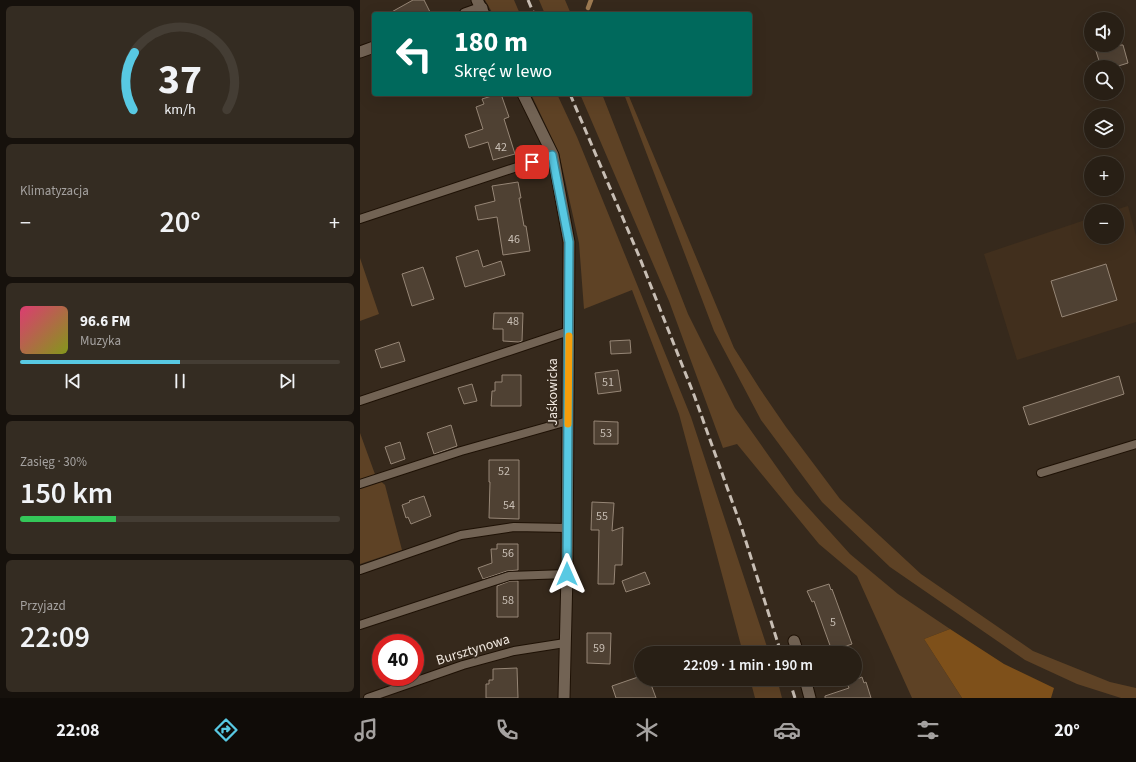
<!DOCTYPE html>
<html lang="pl">
<meta charset="utf-8">
<style>
:root{--surface:#281f15;--page:#342c22;--text:#f1f3f6;--muted:#a5a2a0;--line:#443d34;--accent:#58c9e3}
body{margin:0;font-family:"Source Sans 3",sans-serif;background:var(--page);color:var(--text);height:100vh;display:flex;flex-direction:column;font-size:15px;white-space:nowrap}
*{box-sizing:border-box;margin:0}
p{font-size:13px;color:var(--muted)}
.icon{flex:none;width:22px;height:22px;fill:none;stroke:currentColor;stroke-width:2;stroke-linecap:round;stroke-linejoin:round}
.map{position:relative;flex:1;overflow:hidden}
.details{display:flex;flex-direction:column;gap:6px;padding:6px;background:#16110c;width:360px}
.details>*{flex:none}
.top-card{position:absolute;left:12px;top:12px;width:380px;height:84px;border-radius:4px;box-shadow:0 4px 16px #0002,0 0 0 1px var(--line);background:#00695c;color:#fff;overflow:hidden}
.tools{position:absolute;left:724px;top:12px;display:grid;gap:8px}
.tools a{display:grid;place-items:center;width:40px;height:40px;border-radius:50%;background:var(--surface);box-shadow:0 4px 16px #0002,0 0 0 1px var(--line);font-size:20px}
.speed{position:absolute;left:12px;top:634px;display:flex;gap:8px;font-size:20px;font-weight:700;text-align:center}
.speed>*{display:grid;place-content:center;width:52px;height:52px;border-radius:50%;background:var(--surface);box-shadow:0 4px 16px #0002,0 0 0 1px var(--line);line-height:1}
.speed .limit{border:6px solid #d22;background:#fff;color:#111}
.pin{position:absolute;display:grid;place-items:center;width:34px;height:34px;color:#fff;margin:-17px;border-radius:8px;box-shadow:0 2px 6px #0006}
.me{position:absolute;width:44px;margin:-22px;rotate:0deg;stroke-linejoin:round;filter:drop-shadow(0 0 3px #0008)}
.turn{display:flex;align-items:center;gap:14px;height:84px;padding:0 16px;font-size:18px}
.turn .icon{width:52px;height:52px;stroke-width:2.5}
.turn b{display:block;font-size:28px;line-height:34px}
.big{font-size:30px;font-weight:600;line-height:1.1}
.details .widget{flex:1;display:flex;flex-direction:column;justify-content:center;gap:6px;min-width:0;padding:0 14px;border-radius:6px;background:var(--page)}
.details .dial{align-items:center;gap:0}
.dial svg{height:104px;overflow:visible;fill:none;stroke:var(--line);stroke-width:7;stroke-linecap:round;text-anchor:middle}
.dial text{fill:var(--text);stroke:none}
.song{display:flex;align-items:center;gap:12px}
.cover{width:48px;height:48px;border-radius:6px;background:linear-gradient(135deg,hsl(340 70% 55%),hsl(70 70% 35%))}
.played{height:4px;border-radius:2px;background:linear-gradient(90deg,var(--accent) 50%,var(--line) 50%)}
.keys{display:flex;justify-content:space-around;direction:ltr}
.heat{display:flex;justify-content:space-between;align-items:center;font-size:22px;direction:ltr}
.charge{height:6px;border-radius:3px;background:linear-gradient(90deg,#34c759 30%,var(--line) 0)}
.trip{position:absolute;left:274px;top:646px;width:228px;height:40px;border-radius:20px;background:var(--surface);box-shadow:0 4px 16px #0002,0 0 0 1px var(--line);font-weight:600;line-height:40px;text-align:center}
.dock{display:flex;height:64px;justify-content:space-around;align-items:center;background:#100c08;color:var(--muted)}
.dock .icon{width:28px;height:28px}
.dock .active{color:var(--accent)}
.dock b{font-size:18px;color:var(--text)}
main{display:flex;flex:1;min-height:0}
.map>svg:first-child{display:block}
</style>
<main>
<section class="details">
<div class="widget dial"><svg viewBox="0 0 100 80">
<path d="M14 69A42 42 0 1 1 86 69"/>
<path d="M14 69A42 42 0 0 1 15 25" stroke="#58c9e3"/>
<text x="50" y="56" font-size="32" font-weight="700">37</text>
<text x="50" y="72" font-size="11">km/h</text>
</svg></div>
<div class="widget"><p>Klimatyzacja</p>
<div class="heat"><a>−</a><b class="big">20°</b><a>+</a></div>
</div>
<div class="widget">
<div class="song"><i class="cover"></i><div><b>96.6 FM</b><p>Muzyka</p></div></div>
<div class="played"></div>
<div class="keys"><svg class="icon" aria-label="previous" viewBox="0 0 24 24"><path d="M18 5L8 12l10 7zM5 5v14"/></svg><svg class="icon" aria-label="pause" viewBox="0 0 24 24"><path d="M8 5v14M16 5v14"/></svg><svg class="icon" aria-label="next" viewBox="0 0 24 24"><path d="M6 5l10 7-10 7zM19 5v14"/></svg></div>
</div>
<div class="widget"><p>Zasięg · 30%</p><b class="big">150 km</b><div class="charge"></div></div>
<div class="widget"><p>Przyjazd</p><b class="big">22:09</b></div>
</section>
<div class="map">
<svg width="776" height="698" viewBox="0 0 776 698">
<rect width="100%" height="100%" fill="#36291c"/>
<path fill="#412f1d" d="M768 206 776 236V322L657 360 624 254 731 218V237H757V211H751Z"/>
<path fill="#5e4225" d="M125 0H154L160 14H133Z
M179 0H205L211 14H185Z
M171 94H197L217 137 331 417 409 653H383L319 414 272 290 224 309 219 243 199 153Z
M220 94H242L328 314 375 408 435 493 490 554 538 594 590 629 564 639 602 698H552L497 576 459 544 377 444 363 448 309 301Z
M264 94H268L374 348 400 389 426 427 480 499 561 574 673 651 750 682 776 688V698H761L717 684 665 660 530 567 462 502 401 420 354 331Z
M0 258 19 314 0 321Z
M0 433 16 477 25 485 42 550 0 564Z
M390 679H417L422 698H395Z"/>
<path fill="#7e501a" d="M590 629 644 664 694 688 691 698H602L564 639Z"/>
<g fill="none" stroke-linecap="round" stroke-linejoin="round">
<path stroke="#9d7a51" stroke-width="4.5" d="M228 8 231 0"/>
</g>
<path fill="#4f4133" stroke="#968676" d="M53 0H64L71 14H28Z
M743 45H763L768 63 755 67H741L735 48Z
M138 94H141L149 117 144 119 155 154 133 160 128 142 109 148 105 135 123 129 116 107 124 104 122 99Z
M158 182 161 198H159L164 226H166L170 251 143 255 137 217 118 220 115 206 135 201 132 186Z
M118 250 123 267 141 261 145 275 105 287 96 257Z
M746 264 757 300 702 317 691 281Z
M63 267 74 299 52 306 42 274Z
M134 313H163L162 341 159 342 143 341V329H133Z
M270 340 271 353 251 354 250 341Z
M39 342 45 361 21 368 15 350Z
M258 370 261 391 238 394 235 373Z
M142 375H161V406H131L132 391H135V382H142Z
M759 376 764 394 669 425 663 407Z
M112 384 117 401 104 404 98 388Z
M234 421 258 422V444H234Z
M91 425 97 446 74 454 67 433Z
M40 442 45 459 31 464 25 447Z
M129 460H159V519L129 518 130 482H129Z
M64 496 71 516 51 524 48 517 46 518 42 505 50 502 49 501Z
M232 502 254 503 252 531 263 527 262 565H255L254 584H238L239 530H231Z
M137 544H158V570L147 571 123 579 118 568 132 563 131 549H137Z
M285 572 290 584 266 592 262 581Z
M150 581H158V617H137V586Z
M469 584 471 590 472 589 492 644 472 651 454 601 452 602 447 591Z
M227 633H251L250 664 227 663Z
M157 668 158 698H126V684H129V680H133V669Z
M281 676V679H289L296 698H256L252 686Z
M502 677 504 683 506 682 511 698H465V696L489 688 487 683Z"/>
<g fill="none" stroke-linecap="round" stroke-linejoin="round">
<g stroke="#1e1105" stroke-width="10">
<path id="service" d="M0 219 193 155
M0 401 209 331
M681 473 776 444
M0 484 101 451 208 421
M0 570 101 535 154 527 207 528
M0 625 149 576 207 574
M8 698 103 665 154 651 205 643"/>
</g>
<g stroke="#1e1105" stroke-width="13">
<path id="minor" d="M105 14 122 8
M0 52 14 47
M434 641 438 653
M445 679 450 698"/>
</g>
<g stroke="#1e1105" stroke-width="13">
<path id="tertiary" d="M117 0 124 14
M163 94 193 155 209 242 207 574 204 698"/>
</g>
<use href="#service" stroke="#726354" stroke-width="8"/>
<use href="#minor" stroke="#726354" stroke-width="11"/>
<use href="#tertiary" stroke="#726354" stroke-width="11"/>
<path stroke="#c8beb4" stroke-width="3" stroke-dasharray="8 4" stroke-linecap="butt" d="M168 0 174 14
M210 94 279 256 334 395 382 529 421 653
M429 679 435 698"/>
</g>
<g fill="none" stroke-linecap="round" stroke-linejoin="round">
<g stroke="#398394" stroke-width="10">
<path id="route" d="M172 162 192 155 209 242 207 574"/>
</g>
<use href="#route" stroke="#58c9e3" stroke-width="7"/>
<path stroke="#f59e0b" stroke-width="7" d="M208 424 209 336"/>
</g>
<g text-anchor="middle" dominant-baseline="central" stroke-width="4" stroke-linejoin="round" paint-order="stroke">
<g font-size="12" fill="#c9bfb5">
<text x="141" y="147">42</text>
<text x="154" y="239">46</text>
<text x="153" y="321">48</text>
<text x="248" y="382">51</text>
<text x="246" y="433">53</text>
<text x="144" y="471">52</text>
<text x="149" y="505">54</text>
<text x="242" y="516">55</text>
<text x="148" y="553">56</text>
<text x="148" y="600">58</text>
<text x="473" y="622">5</text>
<text x="239" y="648">59</text>
</g>
<g font-size="14" fill="#f2e9e0" stroke="#36291c">
<text transform="translate(193 392) rotate(-90)">Jaśkowicka</text>
<text transform="translate(113 650) rotate(-17)">Bursztynowa</text>
</g>
</g>
</svg>
<div class="tools">
<a><svg class="icon" aria-label="sound" viewBox="0 0 24 24"><path d="M4 9h4l5-4v14l-5-4H4zM17 9q2 3 0 6"/></svg></a>
<a><svg class="icon" aria-label="search" viewBox="0 0 24 24"><circle cx="10" cy="10" r="6"/><path d="M15 15l6 6"/></svg></a>
<a><svg class="icon" aria-label="layers" viewBox="0 0 24 24"><path d="M12 4l9 5-9 5-9-5zM3 14l9 5 9-5"/></svg></a>
<a>+</a>
<a>−</a>
</div>
<div class="speed"><div class="limit">40</div></div>
<div class="pin" style="left:172px;top:162px;background:#d93025"><svg class="icon" aria-label="arrive" viewBox="0 0 24 24"><path d="M6 21V4h12l-3 4 3 4H6"/></svg></div>
<svg class="me" style="left:207px;top:574px" viewBox="-20 -20 40 40"><path d="M0-17L14 15 0 8-14 15z" fill="#58c9e3" stroke="#fff" stroke-width="4"/></svg>
<div class="trip">22:09 · 1 min · 190 m</div>
<div class="top-card">
<div class="turn"><svg class="icon" aria-label="left" viewBox="0 0 24 24"><path d="M17 20v-9H6M10 6l-5 5 5 5"/></svg><div><b>180 m</b>Skręć w lewo</div></div>
</div>
</div>
</main>
<nav class="dock">
<b>22:08</b>
<svg class="icon active" aria-label="directions" viewBox="0 0 24 24"><path d="M12 3l9 9-9 9-9-9zM9 14v-3h6M13 9l2 2-2 2"/></svg>
<svg class="icon" aria-label="music" viewBox="0 0 24 24"><path d="M9 18V5l10-2v13"/><circle cx="6" cy="18" r="3"/><circle cx="16" cy="16" r="3"/></svg>
<svg class="icon" aria-label="phone" viewBox="0 0 24 24"><path d="M5 4h4l2 5-3 2q2 4 5 5l2-3 5 2v4C11 20 4 13 5 4z"/></svg>
<svg class="icon" aria-label="climate" viewBox="0 0 24 24"><path d="M12 3v18M4 7l16 10M4 17L20 7"/></svg>
<svg class="icon" aria-label="car" viewBox="0 0 24 24"><path d="M5 17H2v-5l4-1 3-4h7l3 4 3 1v5h-3M9 17h6M6 11h13"/><circle cx="7" cy="17" r="2"/><circle cx="17" cy="17" r="2"/></svg>
<svg class="icon" aria-label="filters" viewBox="0 0 24 24"><path d="M4 7h16M4 17h16"/><circle cx="9" cy="7" r="2"/><circle cx="15" cy="17" r="2"/></svg>
<b>20°</b>
</nav>
